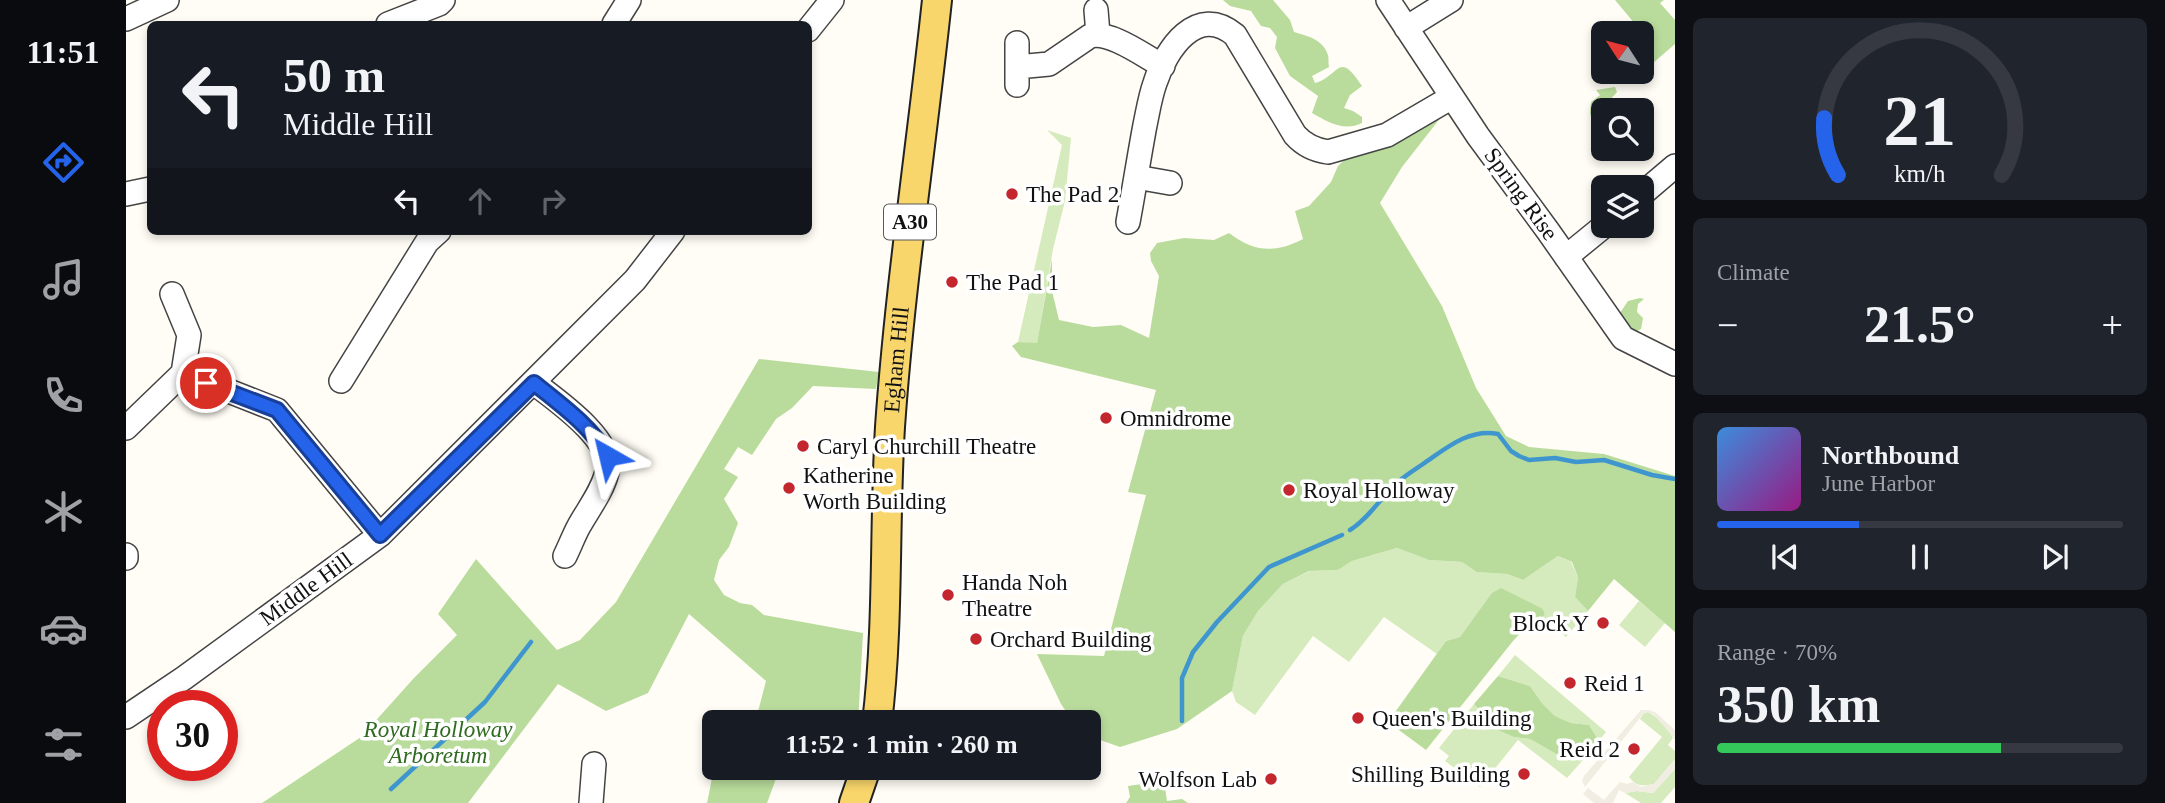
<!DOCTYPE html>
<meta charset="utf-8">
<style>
:root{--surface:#171b24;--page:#20242c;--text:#f1f3f6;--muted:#9ea1a6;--line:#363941;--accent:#2563eb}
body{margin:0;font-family:Georgia,serif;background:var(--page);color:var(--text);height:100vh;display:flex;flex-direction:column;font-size:26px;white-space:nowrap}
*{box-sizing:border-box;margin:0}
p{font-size:23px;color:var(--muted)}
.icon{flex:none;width:38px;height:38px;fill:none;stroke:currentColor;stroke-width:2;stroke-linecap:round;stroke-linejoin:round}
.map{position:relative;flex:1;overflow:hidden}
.panel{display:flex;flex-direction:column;gap:18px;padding:18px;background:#0d0f14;width:490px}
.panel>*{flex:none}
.banner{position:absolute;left:21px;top:21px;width:665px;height:214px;border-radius:10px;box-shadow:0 4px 10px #0003;background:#171b24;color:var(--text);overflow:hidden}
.needle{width:46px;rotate:306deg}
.tools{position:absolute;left:1465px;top:21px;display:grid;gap:14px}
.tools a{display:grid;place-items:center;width:63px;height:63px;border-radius:10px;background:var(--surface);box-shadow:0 4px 10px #0003;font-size:35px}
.speed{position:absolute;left:21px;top:690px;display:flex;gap:14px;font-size:35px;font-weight:700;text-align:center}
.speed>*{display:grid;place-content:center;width:91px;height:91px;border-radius:50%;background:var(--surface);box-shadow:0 4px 10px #0003;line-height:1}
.speed .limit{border:10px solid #d22;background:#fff;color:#111}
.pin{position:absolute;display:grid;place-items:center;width:60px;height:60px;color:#fff;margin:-30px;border:4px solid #fff;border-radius:50%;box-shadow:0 2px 7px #0007}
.me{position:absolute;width:77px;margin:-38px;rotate:323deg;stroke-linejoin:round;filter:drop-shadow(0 0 5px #0008)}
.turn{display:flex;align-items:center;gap:24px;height:147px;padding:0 21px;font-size:32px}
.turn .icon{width:91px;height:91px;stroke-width:2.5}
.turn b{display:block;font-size:49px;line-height:60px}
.lanes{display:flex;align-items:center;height:66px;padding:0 21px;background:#0003;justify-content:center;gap:35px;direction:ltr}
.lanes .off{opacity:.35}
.big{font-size:52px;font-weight:700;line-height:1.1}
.panel .widget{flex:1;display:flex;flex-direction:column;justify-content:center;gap:10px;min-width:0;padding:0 24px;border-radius:10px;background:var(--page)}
.panel .dial{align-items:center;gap:0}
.dial svg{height:182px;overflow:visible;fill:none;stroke:var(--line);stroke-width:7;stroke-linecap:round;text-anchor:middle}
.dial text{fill:var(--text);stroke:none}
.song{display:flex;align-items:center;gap:21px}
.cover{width:84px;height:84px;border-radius:10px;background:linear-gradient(135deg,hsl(210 70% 55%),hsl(310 70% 35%))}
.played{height:7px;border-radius:4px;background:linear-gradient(90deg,var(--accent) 35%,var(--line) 35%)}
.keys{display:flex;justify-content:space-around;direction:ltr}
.heat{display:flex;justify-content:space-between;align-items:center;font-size:38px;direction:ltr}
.charge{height:10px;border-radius:5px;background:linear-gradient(90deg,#34c759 70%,var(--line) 0)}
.trip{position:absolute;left:576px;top:710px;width:399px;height:70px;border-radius:10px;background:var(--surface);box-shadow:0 4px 10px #0003;font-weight:700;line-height:70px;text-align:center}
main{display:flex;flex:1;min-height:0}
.tabs{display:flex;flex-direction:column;width:126px;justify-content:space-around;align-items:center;background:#090b0e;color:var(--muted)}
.tabs .icon{width:49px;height:49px}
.tabs .selected{color:var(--accent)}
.tabs b{font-size:32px;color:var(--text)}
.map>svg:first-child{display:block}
</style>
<main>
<nav class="tabs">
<b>11:51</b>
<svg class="icon selected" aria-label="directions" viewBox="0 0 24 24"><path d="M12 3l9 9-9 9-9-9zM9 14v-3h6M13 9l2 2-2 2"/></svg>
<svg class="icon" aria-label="music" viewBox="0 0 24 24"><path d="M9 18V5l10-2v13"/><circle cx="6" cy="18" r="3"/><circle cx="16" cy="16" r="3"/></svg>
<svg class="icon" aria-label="phone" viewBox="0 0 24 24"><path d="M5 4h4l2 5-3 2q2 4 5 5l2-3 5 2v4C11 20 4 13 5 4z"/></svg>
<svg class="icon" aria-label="climate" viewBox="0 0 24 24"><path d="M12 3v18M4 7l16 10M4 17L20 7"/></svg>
<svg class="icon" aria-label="car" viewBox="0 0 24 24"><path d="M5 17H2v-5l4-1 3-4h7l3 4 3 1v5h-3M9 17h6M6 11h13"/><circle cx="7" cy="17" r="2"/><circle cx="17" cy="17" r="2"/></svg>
<svg class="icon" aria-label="filters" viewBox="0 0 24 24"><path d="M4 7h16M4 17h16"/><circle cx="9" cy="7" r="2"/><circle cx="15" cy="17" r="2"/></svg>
</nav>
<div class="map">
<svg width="1549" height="803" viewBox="0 0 1549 803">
<rect width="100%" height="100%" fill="#fffdf5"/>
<path fill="#d5ebbd" d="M921 130 945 138 939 201 927 249 911 344 892 342 936 145Z
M1271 548 1303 560 1336 562 1352 572 1381 574 1397 580 1432 556 1445 562 1452 577 1449 597 1462 611 1440 637 1415 618 1419 615 1417 609 1405 605 1345 622 1334 637 1320 641 1311 654 1258 617 1223 662 1187 636 1129 715 1110 702 1106 691 1117 636 1132 611 1157 584 1184 571 1212 570 1226 561Z
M1513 601 1539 623 1519 647 1493 625Z
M1389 655 1480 732 1473 741 1463 725 1445 723 1429 716 1416 703 1404 686 1372 676Z
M1348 704 1360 721 1388 737 1404 739 1432 755H1444L1457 760 1441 778 1392 740 1354 787 1319 761 1323 756 1313 748Z
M1522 712C1532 717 1542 728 1547 738L1542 745 1549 751V759L1528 784C1516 786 1511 787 1503 777L1536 737 1514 719 1518 713Z
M1549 769V787L1535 803H1515L1499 793 1511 791 1527 793Z"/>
<path fill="#b9dc9c" d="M1097 0H1147L1164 20 1168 32C1181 36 1197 39 1202 55 1203 59 1202 63 1203 67L1186 76 1189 83C1214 76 1212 49 1236 86L1224 95 1218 108 1227 111 1236 117V123C1218 132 1202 122 1186 113L1192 96 1164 76 1149 48 1151 37 1144 28 1135 26 1125 11 1104 6Z
M1489 0H1538L1534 3 1549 20V44L1527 63 1516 52 1525 43Z
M1489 87 1491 92 1483 101 1481 110H1477V129L1468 126 1464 113 1465 102 1474 95 1470 90Z
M1319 112 1276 167 1254 203 1316 306 1350 388 1380 436 1403 447 1478 454 1549 476V632L1488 579 1462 611 1449 597 1452 577 1446 562 1432 556 1397 580 1381 574 1351 572 1336 562 1303 560 1271 548 1226 561 1212 570 1183 571 1157 584 1132 611 1117 636 1106 691 1051 729 994 747 963 736 962 723H948L935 704 911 654 978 656 1020 495 1002 492 1030 390 895 357 886 346 892 342 911 343 926 259V291L933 320 967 327 995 325 1023 338 1033 276 1025 261 1024 253 1031 243 1058 238 1088 240 1103 233C1129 253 1150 253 1177 239L1169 211 1183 206 1205 182 1212 166 1225 153 1254 147 1298 127Z
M1514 298 1518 299 1512 304 1511 312 1517 318 1515 329 1507 333 1496 325 1494 313 1502 301Z
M633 359 753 372 750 389 687 386 666 408 650 419 626 455 612 447 598 469 612 477 598 499 612 523 603 547 593 560 588 580 598 595 614 603 626 605 638 615 737 633 732 723H708L673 716 670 723H629L640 681 563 614 522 693 480 711 432 684 342 803H136L235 737 288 678 331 635 312 614 350 559 431 650 454 640 490 602Z
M1375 588 1417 609 1419 615 1400 627 1387 641 1300 750 1262 722 1320 641 1334 637 1366 593Z
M1372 676 1404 686 1416 703 1429 716 1445 723 1463 725 1473 741 1457 760 1444 755H1432L1404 739 1388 737 1368 728 1348 704Z
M599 768H654L641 803H581L586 778Z
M1038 781 1041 801 1056 799 1062 803H1000L1004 797 1002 786Z"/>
<path fill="#f1ede2" d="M1515 710H1523L1529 712 1549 730V739L1528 715 1522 712 1518 713 1459 787 1456 781 1458 776Z
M1549 759V769L1527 793 1511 791 1499 793 1493 790 1487 803H1468L1457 794 1462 788 1478 800 1494 782 1501 784 1507 782 1515 787 1528 784Z"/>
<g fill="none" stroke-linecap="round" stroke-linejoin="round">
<path stroke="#3f96cf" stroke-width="4.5" d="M1224 530C1242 519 1252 501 1267 487 1276 477 1287 471 1297 464 1319 449 1343 428 1372 434L1385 451 1393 456 1403 460 1429 458 1450 462 1478 460 1526 475 1549 479
M1056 721V678L1067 652 1091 622 1143 567 1216 535
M265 789 359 702 405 642"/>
<g stroke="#444" stroke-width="26">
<path id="minor" d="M1262 0 1352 136 1422 231 1497 338 1549 364
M970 10 972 34
M0 19 41 0
M262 24 313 4 317 0
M488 24 503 0
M1280 28 1325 0
M682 30 706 0
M891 43V85
M891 67 923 64 964 36C985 31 1018 56 1037 66
M1010 177 1044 183
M0 194 24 189
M1516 194 1549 166
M1002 222C1008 190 1013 157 1019 125 1022 111 1024 97 1029 83 1040 49 1071 3 1109 35L1169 135C1178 145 1188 150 1202 152L1261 135 1326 97
M1440 257 1478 226
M57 373 151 410 254 535
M215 381 301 242 313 231
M408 383C430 400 490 441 481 472 476 492 463 508 453 526 448 535 444 546 439 556
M0 428 57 373 63 335 46 294
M0 555V558
M0 717 58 678 254 535 509 280 547 231
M465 803 468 764"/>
</g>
<g stroke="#222" stroke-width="32">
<g id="major">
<path id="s1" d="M751 723C763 624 758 525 764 427 774 284 796 142 811 0"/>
<path d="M728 803 740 768"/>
</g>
</g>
<use href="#minor" stroke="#fff" stroke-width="23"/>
<use href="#major" stroke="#f9d66b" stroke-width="28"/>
</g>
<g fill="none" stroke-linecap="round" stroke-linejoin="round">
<g stroke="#184099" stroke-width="18">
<path id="route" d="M80 383 151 410 254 535 408 383C435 405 465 426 482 456"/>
</g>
<use href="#route" stroke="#2563eb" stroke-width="12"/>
</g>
<g fill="#c4262e" stroke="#fff" stroke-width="2.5">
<circle cx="886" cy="194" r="7"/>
<circle cx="826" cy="282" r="7"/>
<circle cx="980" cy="418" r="7"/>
<circle cx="677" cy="446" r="7"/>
<circle cx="663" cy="488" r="7"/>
<circle cx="1163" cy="490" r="7"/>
<circle cx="822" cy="595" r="7"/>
<circle cx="1477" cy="623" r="7"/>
<circle cx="850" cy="639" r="7"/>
<circle cx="1444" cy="683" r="7"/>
<circle cx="1232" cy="718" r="7"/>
<circle cx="1508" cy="749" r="7"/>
<circle cx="1398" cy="774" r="7"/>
<circle cx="1145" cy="779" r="7"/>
</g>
<g text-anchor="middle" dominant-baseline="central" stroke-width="7" stroke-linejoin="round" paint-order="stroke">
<rect fill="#fff" stroke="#585858" stroke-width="2" x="758" y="204.5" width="52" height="35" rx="5"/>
<g font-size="21" font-weight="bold" fill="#111">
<text x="784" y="222">A30</text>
</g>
<g font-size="23" fill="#111" stroke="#fff" text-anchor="start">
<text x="900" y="194">The Pad 2</text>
<text x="840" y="282">The Pad 1</text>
<text x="994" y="418">Omnidrome</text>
<text x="691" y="446">Caryl Churchill Theatre</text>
<text x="677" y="475">Katherine<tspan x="677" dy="26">Worth Building</tspan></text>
<text x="1177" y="490">Royal Holloway</text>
<text x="836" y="582">Handa Noh<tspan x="836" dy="26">Theatre</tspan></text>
<text x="1463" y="623" text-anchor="end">Block Y</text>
<text x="864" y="639">Orchard Building</text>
<text x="1458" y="683">Reid 1</text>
<text x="1246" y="718">Queen's Building</text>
<text x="1494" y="749" text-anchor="end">Reid 2</text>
<text x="1384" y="774" text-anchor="end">Shilling Building</text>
<text x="1131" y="779" text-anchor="end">Wolfson Lab</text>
</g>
<g font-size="23" fill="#111" stroke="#fff">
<text transform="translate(1395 194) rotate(54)">Spring Rise</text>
<text stroke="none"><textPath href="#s1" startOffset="364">Egham Hill</textPath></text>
<text transform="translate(180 589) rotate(-36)">Middle Hill</text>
</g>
<g font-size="23" font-style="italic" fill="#2f6b1f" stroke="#fff">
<text x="312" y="729">Royal Holloway<tspan x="312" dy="26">Arboretum</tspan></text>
</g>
</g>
</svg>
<div class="tools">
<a><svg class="needle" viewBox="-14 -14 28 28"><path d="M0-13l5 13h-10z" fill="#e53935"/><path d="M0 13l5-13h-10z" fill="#9ea1a6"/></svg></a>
<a><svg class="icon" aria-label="search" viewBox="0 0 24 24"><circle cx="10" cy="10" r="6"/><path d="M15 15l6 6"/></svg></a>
<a><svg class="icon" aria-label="layers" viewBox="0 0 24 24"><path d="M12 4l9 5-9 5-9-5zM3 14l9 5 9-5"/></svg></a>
</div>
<div class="speed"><div class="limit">30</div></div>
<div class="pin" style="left:80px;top:383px;background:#d93025"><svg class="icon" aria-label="arrive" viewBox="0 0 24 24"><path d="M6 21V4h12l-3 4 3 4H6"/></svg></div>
<svg class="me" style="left:482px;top:456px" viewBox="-20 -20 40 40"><path d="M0-17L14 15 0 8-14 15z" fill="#2563eb" stroke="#fff" stroke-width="4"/></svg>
<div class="trip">11:52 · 1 min · 260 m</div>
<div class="banner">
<div class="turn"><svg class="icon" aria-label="left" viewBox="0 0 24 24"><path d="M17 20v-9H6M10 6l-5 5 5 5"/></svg><div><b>50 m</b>Middle Hill</div></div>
<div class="lanes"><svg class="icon" aria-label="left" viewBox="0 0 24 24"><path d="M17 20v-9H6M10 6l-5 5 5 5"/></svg><svg class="icon off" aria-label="ahead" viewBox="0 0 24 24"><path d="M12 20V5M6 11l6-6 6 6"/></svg><svg class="icon off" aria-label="right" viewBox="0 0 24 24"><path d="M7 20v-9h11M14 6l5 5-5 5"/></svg></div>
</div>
</div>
<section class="panel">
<div class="widget dial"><svg viewBox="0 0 100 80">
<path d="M14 69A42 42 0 1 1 86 69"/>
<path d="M14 69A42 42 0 0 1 8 44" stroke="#2563eb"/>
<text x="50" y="56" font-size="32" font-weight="700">21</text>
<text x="50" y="72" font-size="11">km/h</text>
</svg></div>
<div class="widget"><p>Climate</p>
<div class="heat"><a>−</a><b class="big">21.5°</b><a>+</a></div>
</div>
<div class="widget">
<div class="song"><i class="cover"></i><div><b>Northbound</b><p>June Harbor</p></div></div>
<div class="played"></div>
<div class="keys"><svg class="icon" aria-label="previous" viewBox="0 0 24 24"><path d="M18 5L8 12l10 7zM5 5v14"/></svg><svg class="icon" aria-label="pause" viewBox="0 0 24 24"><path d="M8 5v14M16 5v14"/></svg><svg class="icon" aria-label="next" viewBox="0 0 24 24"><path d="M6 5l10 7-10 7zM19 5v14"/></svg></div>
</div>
<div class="widget"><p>Range · 70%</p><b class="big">350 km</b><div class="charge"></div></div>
</section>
</main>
